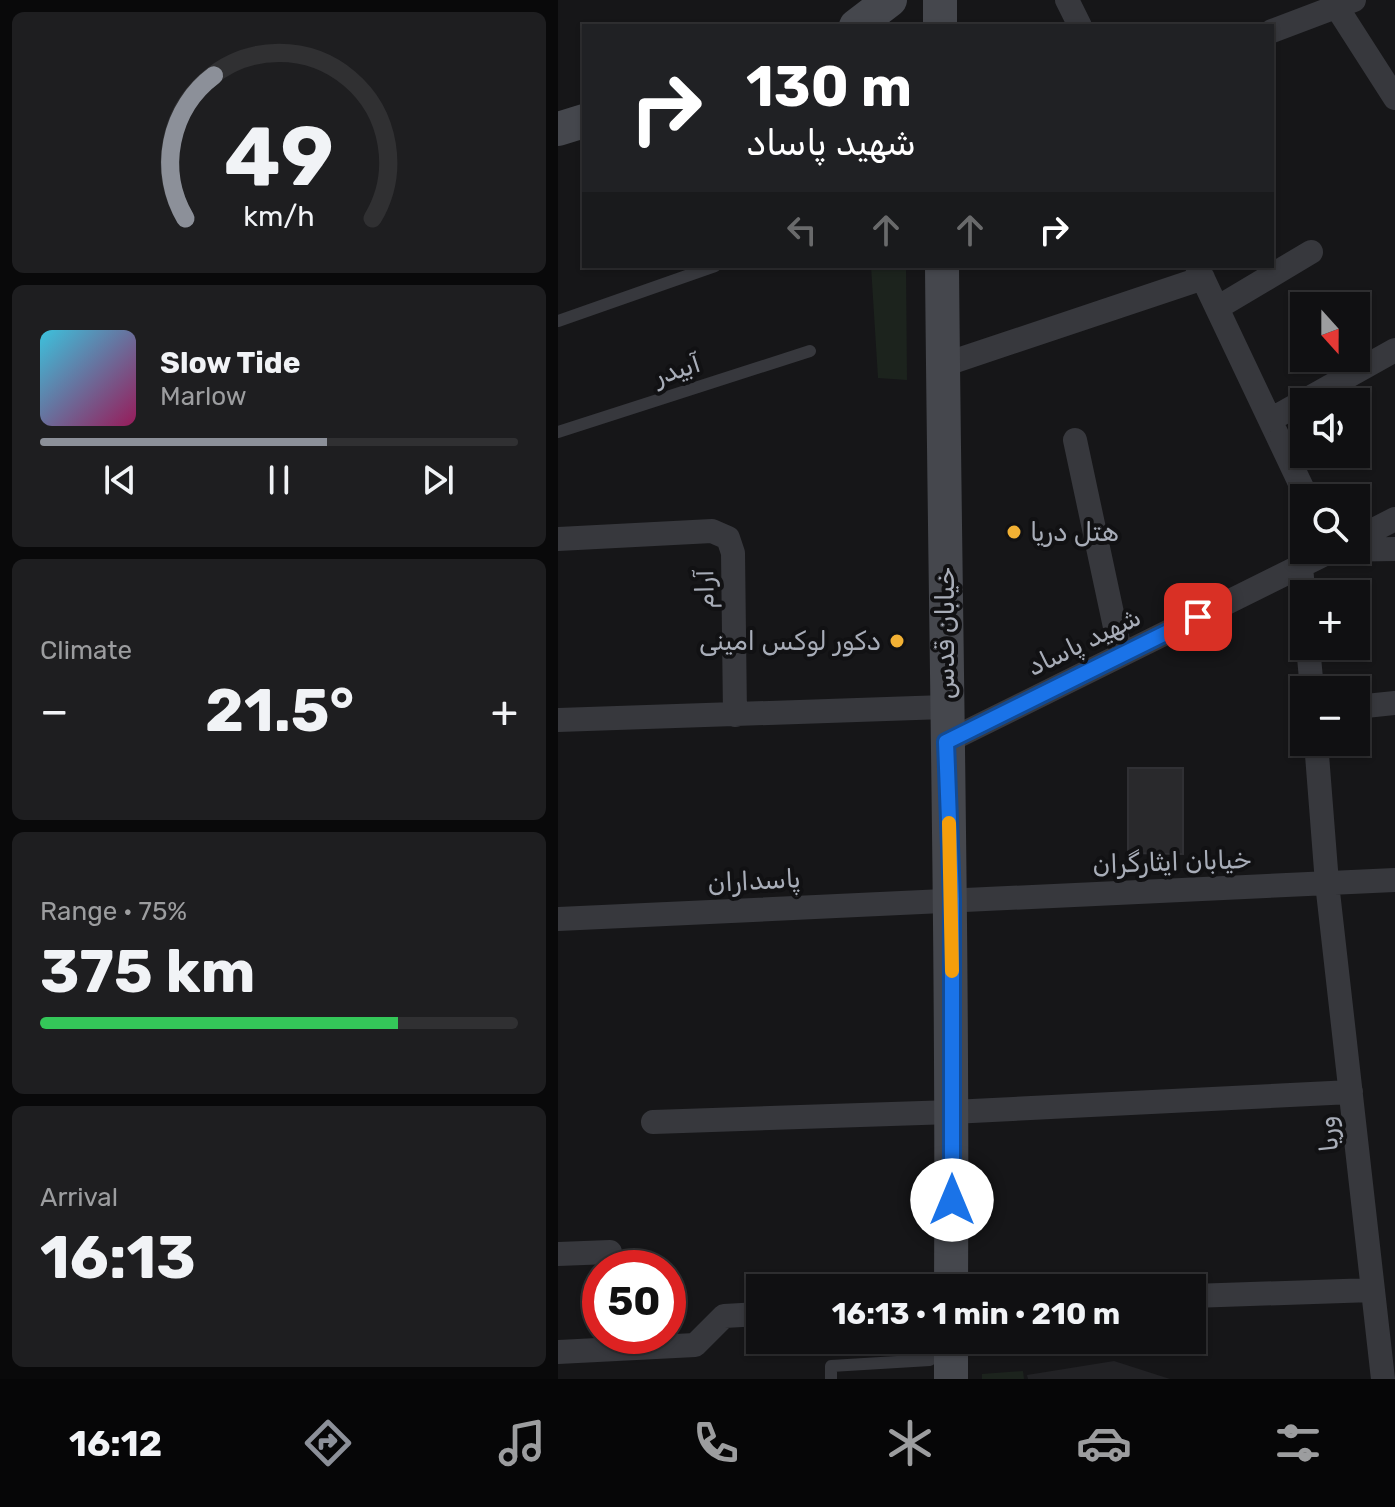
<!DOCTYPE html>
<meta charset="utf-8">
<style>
:root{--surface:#101012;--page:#1e1e20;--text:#f1f3f6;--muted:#9c9d9f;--line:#303032;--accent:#8c9099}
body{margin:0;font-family:Rubik,Cairo,sans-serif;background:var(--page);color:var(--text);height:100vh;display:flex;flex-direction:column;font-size:30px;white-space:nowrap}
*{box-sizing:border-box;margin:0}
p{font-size:26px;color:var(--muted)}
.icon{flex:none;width:44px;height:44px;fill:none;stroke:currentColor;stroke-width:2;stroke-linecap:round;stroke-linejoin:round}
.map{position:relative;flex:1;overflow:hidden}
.panel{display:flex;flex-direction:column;gap:12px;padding:12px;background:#09090a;width:558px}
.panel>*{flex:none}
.hud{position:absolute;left:24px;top:24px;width:692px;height:244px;border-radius:0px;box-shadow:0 2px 6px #0004,0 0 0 2px var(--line);background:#202124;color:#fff;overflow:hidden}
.needle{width:52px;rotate:159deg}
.tools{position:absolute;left:732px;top:292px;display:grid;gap:16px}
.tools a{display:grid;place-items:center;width:80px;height:80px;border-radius:0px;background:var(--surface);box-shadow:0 2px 6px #0004,0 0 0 2px var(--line);font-size:40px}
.speed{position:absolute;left:24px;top:1250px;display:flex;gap:16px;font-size:40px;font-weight:700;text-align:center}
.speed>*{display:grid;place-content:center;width:104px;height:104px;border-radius:50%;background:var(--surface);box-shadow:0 2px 6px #0004,0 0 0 2px var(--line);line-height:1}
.speed .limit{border:12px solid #d22;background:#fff;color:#111}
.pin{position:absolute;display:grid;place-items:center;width:68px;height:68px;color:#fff;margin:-34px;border-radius:16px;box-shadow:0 4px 12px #0006}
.me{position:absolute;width:88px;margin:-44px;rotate:0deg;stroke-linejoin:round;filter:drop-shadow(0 0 6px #0008)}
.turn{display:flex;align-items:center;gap:28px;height:168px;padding:0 32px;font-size:36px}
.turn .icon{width:104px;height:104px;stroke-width:2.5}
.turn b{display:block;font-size:56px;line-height:68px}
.lanes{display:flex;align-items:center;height:76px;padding:0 32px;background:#0003;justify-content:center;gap:40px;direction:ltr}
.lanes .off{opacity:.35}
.big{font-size:60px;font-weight:700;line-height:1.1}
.panel .card{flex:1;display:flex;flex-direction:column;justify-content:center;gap:12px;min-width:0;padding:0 28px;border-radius:12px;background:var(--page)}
.panel .dial{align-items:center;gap:0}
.dial svg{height:208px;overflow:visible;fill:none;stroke:var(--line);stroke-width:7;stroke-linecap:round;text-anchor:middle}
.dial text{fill:var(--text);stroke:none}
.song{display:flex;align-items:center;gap:24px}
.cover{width:96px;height:96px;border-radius:12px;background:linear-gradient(135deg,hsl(190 70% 55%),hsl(330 70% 35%))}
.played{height:8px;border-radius:4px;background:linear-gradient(90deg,var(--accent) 60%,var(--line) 60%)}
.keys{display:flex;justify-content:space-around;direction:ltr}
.heat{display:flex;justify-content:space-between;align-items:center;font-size:44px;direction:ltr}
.charge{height:12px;border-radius:6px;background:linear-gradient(90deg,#34c759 75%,var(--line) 0)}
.trip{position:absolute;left:188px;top:1274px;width:460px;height:80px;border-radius:0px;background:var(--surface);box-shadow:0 2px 6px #0004,0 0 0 2px var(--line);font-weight:700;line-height:80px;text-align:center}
.tab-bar{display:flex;height:128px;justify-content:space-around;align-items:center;background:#060607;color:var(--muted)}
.tab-bar .icon{width:56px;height:56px}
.tab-bar .current{color:var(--accent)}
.tab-bar b{font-size:36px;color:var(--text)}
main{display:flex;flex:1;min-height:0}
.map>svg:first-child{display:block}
</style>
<main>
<section class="panel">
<div class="card dial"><svg viewBox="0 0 100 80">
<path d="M14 69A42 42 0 1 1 86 69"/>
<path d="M14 69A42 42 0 0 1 25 14" stroke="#8c9099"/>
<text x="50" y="56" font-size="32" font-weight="700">49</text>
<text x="50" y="72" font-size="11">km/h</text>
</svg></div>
<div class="card">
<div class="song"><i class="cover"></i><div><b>Slow Tide</b><p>Marlow</p></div></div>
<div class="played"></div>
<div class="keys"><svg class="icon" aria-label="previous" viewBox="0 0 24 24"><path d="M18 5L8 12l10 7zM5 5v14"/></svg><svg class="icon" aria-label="pause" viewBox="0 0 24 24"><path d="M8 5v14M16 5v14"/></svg><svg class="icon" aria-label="next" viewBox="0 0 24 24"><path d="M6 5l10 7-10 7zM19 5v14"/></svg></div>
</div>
<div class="card"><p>Climate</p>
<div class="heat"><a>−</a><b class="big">21.5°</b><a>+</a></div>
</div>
<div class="card"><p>Range · 75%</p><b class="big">375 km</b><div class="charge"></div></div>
<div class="card"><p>Arrival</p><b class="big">16:13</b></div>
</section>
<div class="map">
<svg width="837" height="1379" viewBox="0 0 837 1379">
<rect width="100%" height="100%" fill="#161618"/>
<path fill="#222225" d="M556 1361 612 1379H470L469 1375Z"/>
<path fill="#1c231d" d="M313 266H348L349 380 320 378Z
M465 1371 466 1379H424V1374Z"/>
<path fill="#29292c" stroke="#303034" stroke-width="2" d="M570 768H625V854L570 853Z"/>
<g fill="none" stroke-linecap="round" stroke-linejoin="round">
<path stroke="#37383d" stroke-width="12" d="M0 321 157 266
M0 432 252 351
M273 1379V1366L372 1360 384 1347"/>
<path stroke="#37383d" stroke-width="24" d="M509 0 522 26
M778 6 837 98
M714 31 796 0
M639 266 749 498
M659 308 753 252
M385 365 645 278
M712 420 837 350
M517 440 563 655
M0 539 154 531 170 538 175 553 177 715
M798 539 837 519
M773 550 837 549
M743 566 746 601
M750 646 754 690
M798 707 837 703
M0 720 387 707
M388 742 775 550
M758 742 769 883 825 1379
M0 919 837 880
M95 1122 394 1112 793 1092
M0 1254 52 1252
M634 1296 815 1290
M0 1352 137 1345 166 1316 202 1314"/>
<path stroke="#45474d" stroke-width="34" d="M298 26 332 0
M382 26V0
M0 129 26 121
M384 266C387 607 395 947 393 1288
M393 1379V1340"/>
</g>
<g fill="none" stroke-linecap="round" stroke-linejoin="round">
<g stroke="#114b97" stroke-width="20">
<path id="route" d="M394 1200V899L388 742 640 617"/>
</g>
<use href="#route" stroke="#1a73e8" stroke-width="14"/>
<path stroke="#f59e0b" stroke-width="14" d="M391 823 394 971"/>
</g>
<g fill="#f2b134" stroke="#111113" stroke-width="3">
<circle cx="456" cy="532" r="8"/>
<circle cx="339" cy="641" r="8"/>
</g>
<g text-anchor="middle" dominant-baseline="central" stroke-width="8" stroke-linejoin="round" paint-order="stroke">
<g font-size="26" fill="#a8adb8" stroke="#111113">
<text transform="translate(119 370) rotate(-18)">آبیدر</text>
<text transform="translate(147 589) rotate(-91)">آرام</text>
<text transform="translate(387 633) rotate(-90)">خیابان قدس</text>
<text transform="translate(526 642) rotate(-26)">شهید پاساد</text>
<text transform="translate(614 862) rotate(-2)">خیابان ایثارگران</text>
<text transform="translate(196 881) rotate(-3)">پاسداران</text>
<text transform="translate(770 1134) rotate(-96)">وریا</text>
</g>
<g font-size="26" fill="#a8adb8" stroke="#111113" text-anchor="start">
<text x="472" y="532">هتل دریا</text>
<text x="323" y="641" text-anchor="end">دکور لوکس امینی</text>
</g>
</g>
</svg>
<div class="tools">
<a><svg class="needle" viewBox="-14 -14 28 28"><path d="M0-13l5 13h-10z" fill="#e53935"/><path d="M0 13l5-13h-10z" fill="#9c9d9f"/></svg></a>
<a><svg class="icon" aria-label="sound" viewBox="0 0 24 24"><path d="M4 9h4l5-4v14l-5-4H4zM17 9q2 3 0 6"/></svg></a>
<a><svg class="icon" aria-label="search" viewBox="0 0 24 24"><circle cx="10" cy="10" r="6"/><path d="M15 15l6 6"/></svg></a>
<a>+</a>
<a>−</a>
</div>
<div class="speed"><div class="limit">50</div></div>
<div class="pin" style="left:640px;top:617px;background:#d93025"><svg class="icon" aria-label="arrive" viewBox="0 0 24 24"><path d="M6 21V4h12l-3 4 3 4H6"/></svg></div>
<svg class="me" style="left:394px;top:1200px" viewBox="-20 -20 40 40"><circle r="19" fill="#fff"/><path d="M0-13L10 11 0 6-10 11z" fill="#1a73e8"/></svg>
<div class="trip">16:13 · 1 min · 210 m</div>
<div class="hud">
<div class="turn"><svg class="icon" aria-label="right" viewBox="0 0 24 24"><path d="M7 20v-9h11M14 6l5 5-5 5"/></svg><div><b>130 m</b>شهید پاساد</div></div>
<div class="lanes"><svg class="icon off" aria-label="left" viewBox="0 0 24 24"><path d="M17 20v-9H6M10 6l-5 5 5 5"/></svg><svg class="icon off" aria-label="ahead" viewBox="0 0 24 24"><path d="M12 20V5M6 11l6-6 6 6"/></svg><svg class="icon off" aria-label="ahead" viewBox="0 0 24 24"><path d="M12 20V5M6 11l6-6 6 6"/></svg><svg class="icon" aria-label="right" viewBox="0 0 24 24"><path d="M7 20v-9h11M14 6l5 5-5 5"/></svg></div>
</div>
</div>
</main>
<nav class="tab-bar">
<b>16:12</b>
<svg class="icon current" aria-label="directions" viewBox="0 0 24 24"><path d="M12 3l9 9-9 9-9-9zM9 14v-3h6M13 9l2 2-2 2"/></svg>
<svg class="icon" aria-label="music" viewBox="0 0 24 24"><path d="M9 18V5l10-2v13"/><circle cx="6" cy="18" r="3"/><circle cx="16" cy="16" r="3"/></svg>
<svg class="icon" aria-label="phone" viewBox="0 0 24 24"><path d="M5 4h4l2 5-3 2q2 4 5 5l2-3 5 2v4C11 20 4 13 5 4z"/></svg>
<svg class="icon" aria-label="climate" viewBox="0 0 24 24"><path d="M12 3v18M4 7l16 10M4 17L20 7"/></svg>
<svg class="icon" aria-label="car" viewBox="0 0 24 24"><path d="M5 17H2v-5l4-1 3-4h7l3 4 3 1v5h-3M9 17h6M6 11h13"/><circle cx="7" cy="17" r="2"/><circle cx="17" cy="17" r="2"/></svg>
<svg class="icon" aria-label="filters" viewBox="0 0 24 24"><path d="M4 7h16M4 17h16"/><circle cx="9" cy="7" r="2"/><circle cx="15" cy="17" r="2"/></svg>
</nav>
